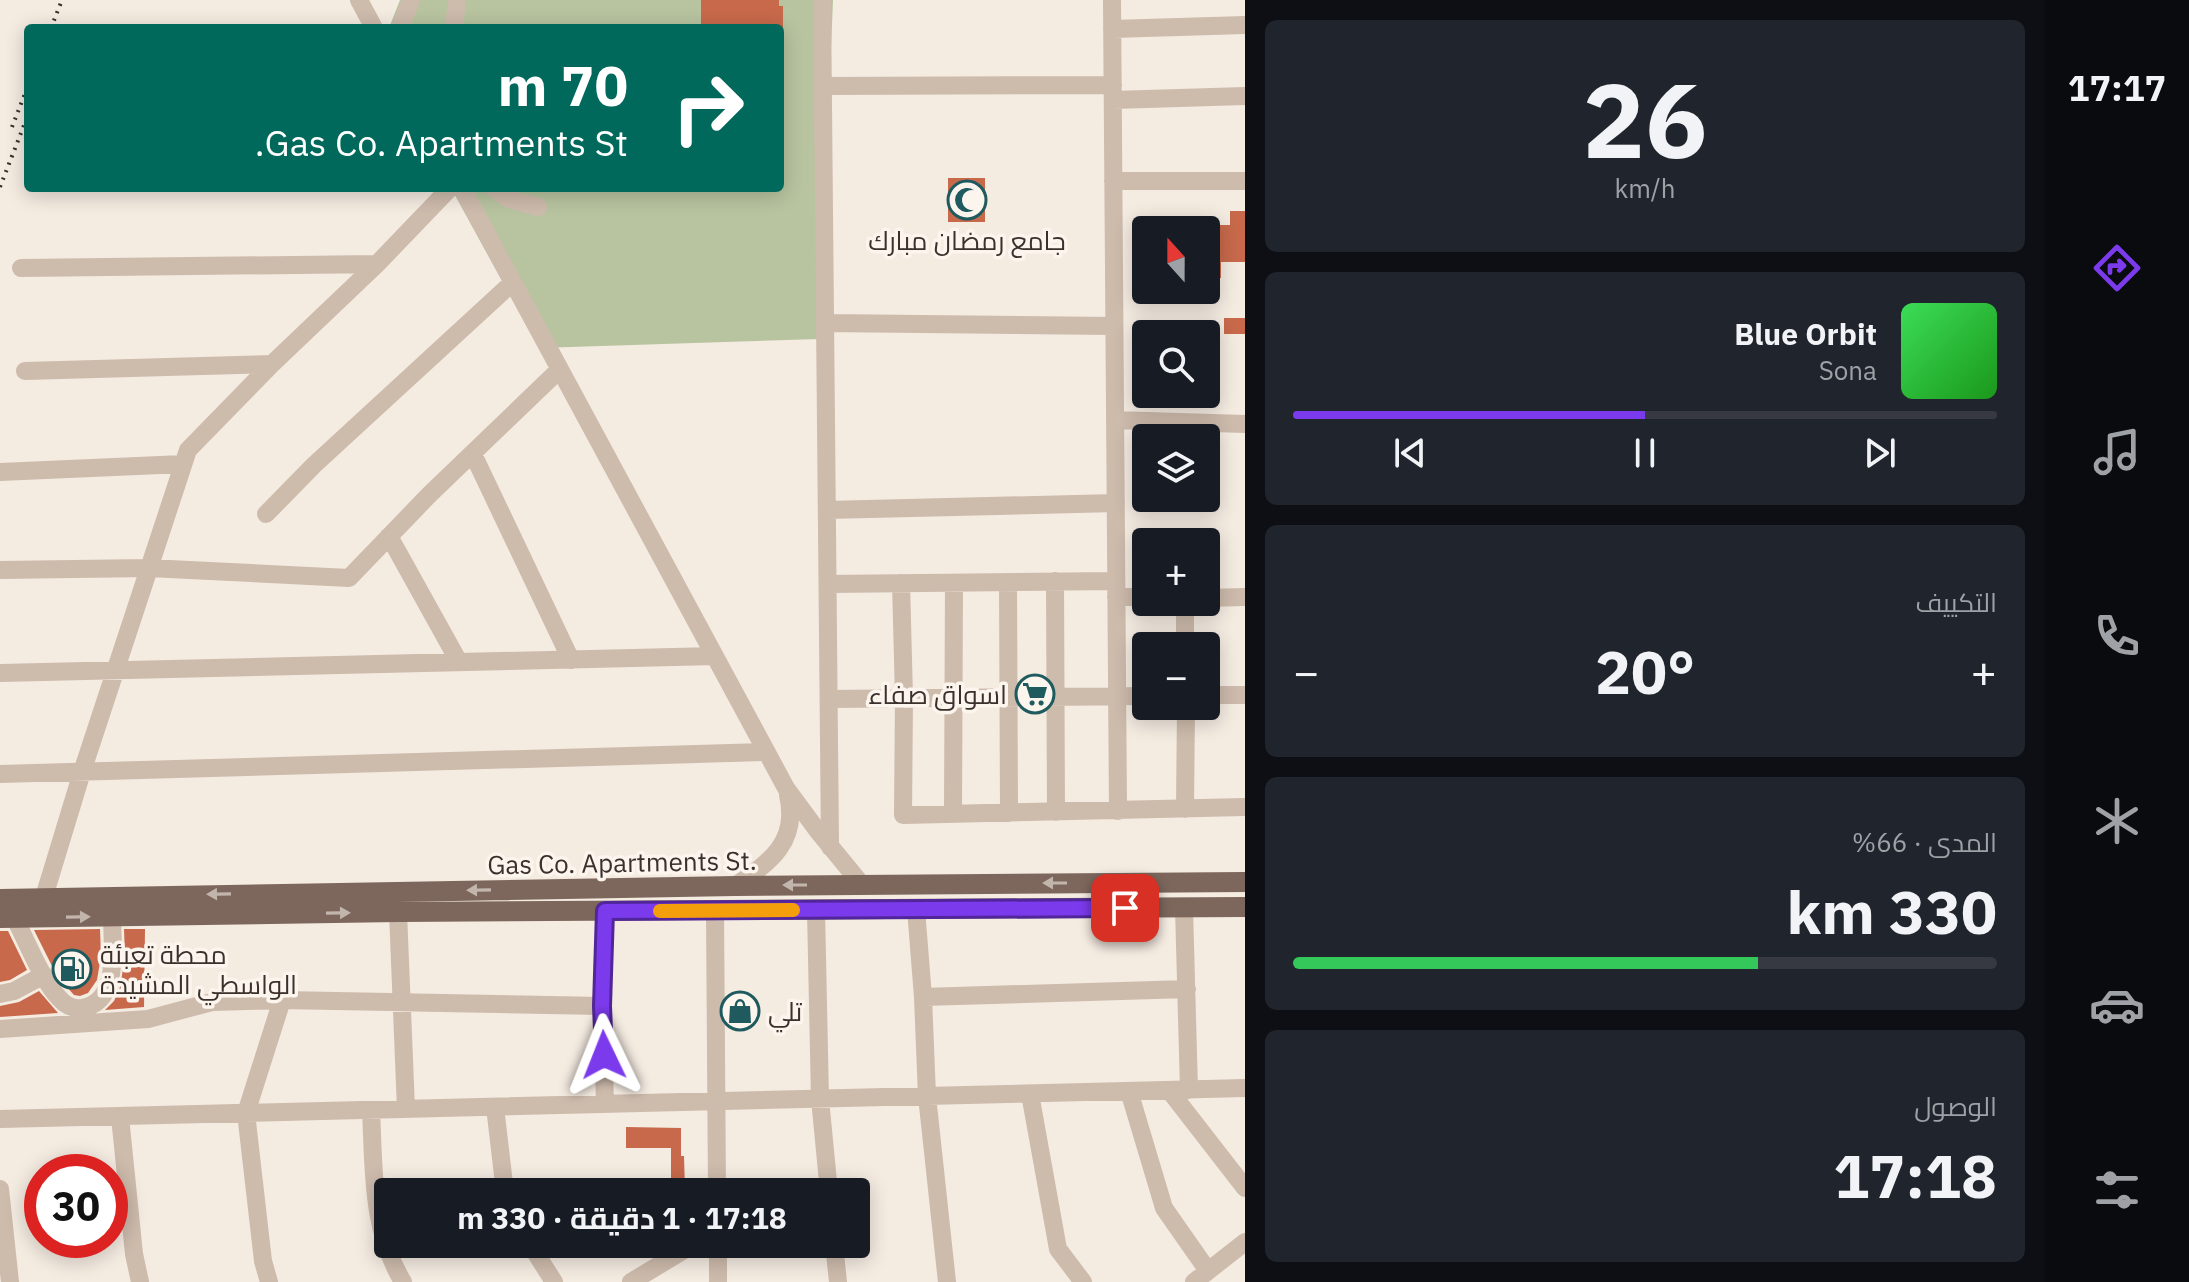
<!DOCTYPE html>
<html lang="ar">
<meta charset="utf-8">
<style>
:root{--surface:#171b24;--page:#20242c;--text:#f1f3f6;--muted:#9ea1a6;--line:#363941;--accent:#7c3aed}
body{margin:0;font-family:"IBM Plex Sans",Cairo,sans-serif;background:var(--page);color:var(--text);direction:rtl;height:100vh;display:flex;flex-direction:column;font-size:30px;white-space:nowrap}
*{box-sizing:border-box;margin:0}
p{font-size:26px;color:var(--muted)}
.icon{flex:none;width:44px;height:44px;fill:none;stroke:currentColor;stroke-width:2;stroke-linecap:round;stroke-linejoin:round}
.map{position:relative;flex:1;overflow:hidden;direction:ltr}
.sheet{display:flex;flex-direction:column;gap:20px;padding:20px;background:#0d0f14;width:800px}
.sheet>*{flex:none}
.guide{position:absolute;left:24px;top:24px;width:760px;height:168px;border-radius:8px;box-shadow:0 4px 20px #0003;direction:rtl;background:#00695c;color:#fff;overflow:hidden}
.needle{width:52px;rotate:339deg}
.fabs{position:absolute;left:1132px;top:216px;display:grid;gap:16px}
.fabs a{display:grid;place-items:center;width:88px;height:88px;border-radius:8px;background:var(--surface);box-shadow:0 4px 20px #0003;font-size:40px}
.speed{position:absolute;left:24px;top:1154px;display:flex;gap:16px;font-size:40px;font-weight:700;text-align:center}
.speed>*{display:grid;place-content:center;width:104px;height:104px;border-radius:50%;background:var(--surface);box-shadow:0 4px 20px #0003;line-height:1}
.speed .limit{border:12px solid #d22;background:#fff;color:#111}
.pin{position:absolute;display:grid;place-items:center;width:68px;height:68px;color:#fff;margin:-34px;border-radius:16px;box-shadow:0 4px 12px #0006}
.me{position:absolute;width:88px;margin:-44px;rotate:358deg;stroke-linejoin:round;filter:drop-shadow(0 0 6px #0008)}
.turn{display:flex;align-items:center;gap:28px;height:168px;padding:0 24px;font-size:36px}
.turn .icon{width:104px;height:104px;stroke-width:2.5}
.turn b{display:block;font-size:56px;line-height:68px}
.big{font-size:60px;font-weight:700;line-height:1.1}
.sheet .card{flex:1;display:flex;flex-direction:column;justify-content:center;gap:12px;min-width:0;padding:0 28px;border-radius:12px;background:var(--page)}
.sheet .dial{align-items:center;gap:0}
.dial b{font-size:104px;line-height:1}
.song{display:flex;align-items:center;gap:24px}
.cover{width:96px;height:96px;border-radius:12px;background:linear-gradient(135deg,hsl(130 70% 55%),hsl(120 70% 35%))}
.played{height:8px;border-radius:4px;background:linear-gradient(90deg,var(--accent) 50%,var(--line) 50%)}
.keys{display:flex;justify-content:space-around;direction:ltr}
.heat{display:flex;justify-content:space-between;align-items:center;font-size:44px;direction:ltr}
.charge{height:12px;border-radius:6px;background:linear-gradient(90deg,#34c759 66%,var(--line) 0)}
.trip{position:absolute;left:374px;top:1178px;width:496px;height:80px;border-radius:8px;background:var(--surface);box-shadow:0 4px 20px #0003;font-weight:700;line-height:80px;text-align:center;direction:rtl}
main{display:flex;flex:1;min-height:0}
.dock{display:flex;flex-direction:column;width:144px;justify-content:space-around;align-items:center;background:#090b0e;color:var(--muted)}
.dock .icon{width:56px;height:56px}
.dock .active{color:var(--accent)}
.dock b{font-size:36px;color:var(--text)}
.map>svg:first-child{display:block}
</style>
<main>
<nav class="dock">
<b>17:17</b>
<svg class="icon active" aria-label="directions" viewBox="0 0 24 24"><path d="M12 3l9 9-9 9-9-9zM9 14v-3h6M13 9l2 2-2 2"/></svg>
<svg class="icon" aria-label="music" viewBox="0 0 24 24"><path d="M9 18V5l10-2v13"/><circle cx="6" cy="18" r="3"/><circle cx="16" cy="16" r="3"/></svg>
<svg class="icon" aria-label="phone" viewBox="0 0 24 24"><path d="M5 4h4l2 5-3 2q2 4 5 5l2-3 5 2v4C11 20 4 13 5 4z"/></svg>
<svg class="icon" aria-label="climate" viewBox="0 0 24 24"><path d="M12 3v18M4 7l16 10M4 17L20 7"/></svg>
<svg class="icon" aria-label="car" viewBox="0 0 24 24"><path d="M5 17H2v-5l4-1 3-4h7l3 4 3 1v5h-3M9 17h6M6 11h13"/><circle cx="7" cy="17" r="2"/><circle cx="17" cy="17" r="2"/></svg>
<svg class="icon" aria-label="filters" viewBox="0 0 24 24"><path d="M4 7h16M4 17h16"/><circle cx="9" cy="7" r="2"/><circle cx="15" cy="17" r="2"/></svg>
</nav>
<section class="sheet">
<div class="card dial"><b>26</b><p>km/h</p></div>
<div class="card">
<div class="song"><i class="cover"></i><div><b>Blue Orbit</b><p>Sona</p></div></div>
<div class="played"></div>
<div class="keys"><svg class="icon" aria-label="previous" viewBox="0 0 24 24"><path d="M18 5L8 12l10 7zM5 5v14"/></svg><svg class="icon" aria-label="pause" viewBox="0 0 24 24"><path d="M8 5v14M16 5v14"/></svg><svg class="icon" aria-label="next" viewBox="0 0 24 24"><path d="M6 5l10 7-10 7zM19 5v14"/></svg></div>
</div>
<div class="card"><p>التكييف</p>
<div class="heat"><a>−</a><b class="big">20°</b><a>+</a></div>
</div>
<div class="card"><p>المدى · 66%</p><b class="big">330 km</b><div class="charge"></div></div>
<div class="card"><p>الوصول</p><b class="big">17:18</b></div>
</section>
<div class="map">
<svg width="1245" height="1282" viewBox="0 0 1245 1282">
<rect width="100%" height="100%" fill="#f4ebe1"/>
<path fill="#b8c4a0" d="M400 0H833L819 339 539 348 451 188H780V28H389Z"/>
<path fill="#c8694b" d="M701 0H779V6H783V28H701Z
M948 178H985V222H948Z
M1230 211H1245V262H1221V278H1206V225H1230Z
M1224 318H1245V334H1224Z
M100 929 101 956 97 980 88 993 80 996 74 995 57 976 34 930Z
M124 929H145L144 1007 105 1010 114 1001 120 987 125 957Z
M0 931H8L27 970 10 980 0 982Z
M39 991 58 1013 0 1017V1006L19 1002Z
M626 1127 681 1128V1156H684L685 1191H671V1148H626Z
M589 1244H648V1258H589Z"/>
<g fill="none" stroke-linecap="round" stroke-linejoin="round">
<path stroke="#cdbbac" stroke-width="18" d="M359 0 374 28
M822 0 830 847
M1112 0 1118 811
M400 28 411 0
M454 28 457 0
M1112 29 1245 25
M823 86 1113 85
M1113 100 1245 96
M1113 181H1245
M462 188 786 788 817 830 862 885
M494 188 509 199 538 207
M21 268 377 264
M825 323 1114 326
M25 371 272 364
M1115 420 1245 424
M473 454 571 660
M0 472 183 464
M827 510 1116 503
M266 514 314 465 513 282
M389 536 459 662
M0 570 149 568 349 578 429 495 559 370
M1055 581 1056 812
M1008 582 1009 813
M901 583 904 698 903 815 1245 807
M828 584 1116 581
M1116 597H1146
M1206 598 1245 597
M1185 602V646
M0 673 715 656
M1206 695H1245
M829 699 1146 696
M0 774 766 752
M1185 809 1186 706
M953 814 954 583
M735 886C770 862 799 842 788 795
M44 897 82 772 188 450 272 364 377 264 450 188
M1184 908 1189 1090
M916 909 923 997
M715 910 717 1192
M816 910 820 1099 829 1192
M605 911 602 1006 605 1104
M398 912 406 1109
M14 917C27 941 42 981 60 999 66 1006 73 1009 82 1008 121 1002 112 945 112 916
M0 994 14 991 44 975
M0 1029 148 1019 212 1002 282 1000
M1169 1090 1245 1188
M1129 1091 1164 1208 1208 1271
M1030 1094 1058 1249 1083 1282
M495 1107 505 1192
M371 1110C374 1170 371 1229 403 1282
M120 1117 134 1254 140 1282
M0 1119 1245 1088
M0 1189 10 1282
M530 1244 554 1282
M718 1244V1282
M834 1244 838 1282
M269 1282 263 1261 246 1113 282 1000 602 1006
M631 1282 694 1244
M947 1282 927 1096 923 997 1187 989
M1194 1282 1245 1242"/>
<path stroke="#7d675c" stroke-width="20" d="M0 899 735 886 1245 882
M0 918 398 912 1245 907"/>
<path stroke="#3b302b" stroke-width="4" stroke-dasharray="2 6" stroke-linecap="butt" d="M51 28 62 0
M12 127 28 86
M0 187 28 115"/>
</g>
<defs><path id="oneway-solid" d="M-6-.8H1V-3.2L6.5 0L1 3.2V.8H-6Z" transform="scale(2)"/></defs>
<g fill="#c2b5ac">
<use href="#oneway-solid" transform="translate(1055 883) rotate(180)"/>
<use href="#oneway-solid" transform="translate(795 885) rotate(180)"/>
<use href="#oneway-solid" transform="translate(479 890) rotate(179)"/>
<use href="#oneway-solid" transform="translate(219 894) rotate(179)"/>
<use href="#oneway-solid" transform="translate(338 913) rotate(-1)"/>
<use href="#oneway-solid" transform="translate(78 917) rotate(-1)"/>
</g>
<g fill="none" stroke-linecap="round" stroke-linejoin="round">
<g stroke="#51269a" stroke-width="20">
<path id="route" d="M604 1055 602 1006 605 911 1125 908"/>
</g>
<use href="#route" stroke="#7c3aed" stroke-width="14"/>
<path stroke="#f59e0b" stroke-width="14" d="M660 911 793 910"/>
</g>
<defs>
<g id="mosque-ring" transform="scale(2)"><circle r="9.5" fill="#fbf5ee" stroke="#1f5a5e" stroke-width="1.5"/><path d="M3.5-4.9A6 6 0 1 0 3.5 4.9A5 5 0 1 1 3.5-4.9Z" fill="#1f5a5e"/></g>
<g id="supermarket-ring" transform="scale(2)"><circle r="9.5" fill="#fbf5ee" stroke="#1f5a5e" stroke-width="1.5"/><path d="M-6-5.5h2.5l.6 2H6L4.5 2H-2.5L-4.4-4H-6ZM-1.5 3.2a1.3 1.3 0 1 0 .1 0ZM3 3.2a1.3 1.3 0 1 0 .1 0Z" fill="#1f5a5e"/></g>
<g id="fuel-ring" transform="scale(2)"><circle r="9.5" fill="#fbf5ee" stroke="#1f5a5e" stroke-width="1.5"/><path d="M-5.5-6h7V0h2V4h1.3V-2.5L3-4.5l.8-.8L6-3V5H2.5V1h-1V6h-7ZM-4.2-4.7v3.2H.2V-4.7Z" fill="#1f5a5e"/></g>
<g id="shop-ring" transform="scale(2)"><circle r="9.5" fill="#fbf5ee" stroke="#1f5a5e" stroke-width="1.5"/><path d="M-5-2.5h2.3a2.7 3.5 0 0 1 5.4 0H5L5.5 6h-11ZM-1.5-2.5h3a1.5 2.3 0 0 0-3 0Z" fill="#1f5a5e"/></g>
</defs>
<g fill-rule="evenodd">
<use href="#mosque-ring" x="967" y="200"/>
<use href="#supermarket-ring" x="1035" y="694"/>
<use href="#fuel-ring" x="72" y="969"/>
<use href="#shop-ring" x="740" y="1011"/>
</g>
<g text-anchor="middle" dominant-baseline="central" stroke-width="7" stroke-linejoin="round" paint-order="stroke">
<g font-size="26" fill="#3b302b" stroke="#fbf5ee" text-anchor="start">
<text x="967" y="240" text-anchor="middle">جامع رمضان مبارك</text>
<text x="1007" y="694" text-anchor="end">اسواق صفاء</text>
<text x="100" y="954">محطة تعبئة<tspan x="100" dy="30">الواسطي المشيدة</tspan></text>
<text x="768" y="1011">تلي</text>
</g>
<g font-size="26" fill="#3b302b" stroke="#fbf5ee">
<text transform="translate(622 862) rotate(-1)">Gas Co. Apartments St.</text>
</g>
</g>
</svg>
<div class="fabs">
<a><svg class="needle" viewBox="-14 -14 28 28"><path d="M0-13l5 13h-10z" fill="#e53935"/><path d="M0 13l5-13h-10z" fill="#9ea1a6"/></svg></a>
<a><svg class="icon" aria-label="search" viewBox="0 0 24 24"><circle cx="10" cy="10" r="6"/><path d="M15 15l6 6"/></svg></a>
<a><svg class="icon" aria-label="layers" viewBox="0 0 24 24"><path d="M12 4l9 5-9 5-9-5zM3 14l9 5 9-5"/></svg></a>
<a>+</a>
<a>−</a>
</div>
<div class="speed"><div class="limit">30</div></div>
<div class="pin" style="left:1125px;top:908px;background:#d93025"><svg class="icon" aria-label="arrive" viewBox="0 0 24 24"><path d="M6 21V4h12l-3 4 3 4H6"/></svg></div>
<svg class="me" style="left:604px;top:1055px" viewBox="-20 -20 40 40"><path d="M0-17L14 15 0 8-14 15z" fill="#7c3aed" stroke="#fff" stroke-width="4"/></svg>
<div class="trip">17:18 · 1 دقيقة · 330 m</div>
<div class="guide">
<div class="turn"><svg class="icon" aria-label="right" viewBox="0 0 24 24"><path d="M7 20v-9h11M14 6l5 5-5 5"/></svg><div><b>70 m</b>Gas Co. Apartments St.</div></div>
</div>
</div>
</main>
